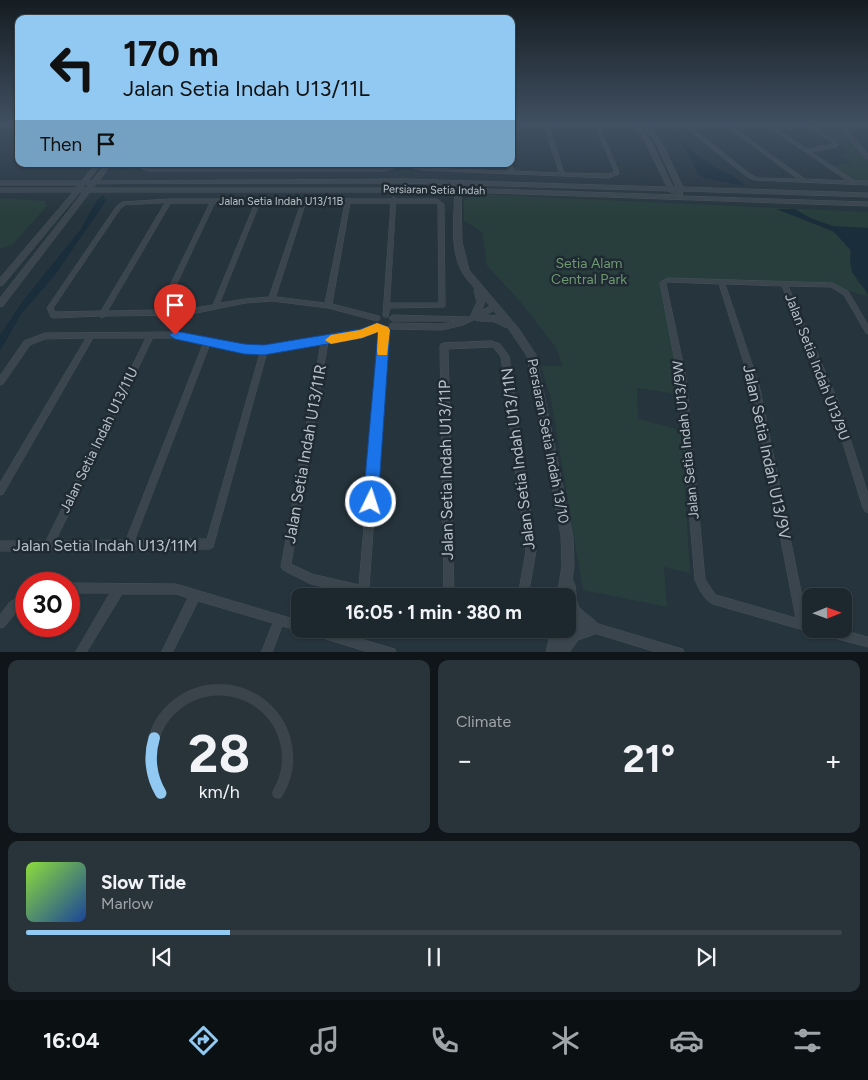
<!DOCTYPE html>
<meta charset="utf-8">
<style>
:root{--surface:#1c272e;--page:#29333a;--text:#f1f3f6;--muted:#a0a5aa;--line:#3a444a;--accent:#91c9f2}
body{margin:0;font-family:Figtree,sans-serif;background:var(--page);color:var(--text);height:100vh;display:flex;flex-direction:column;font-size:19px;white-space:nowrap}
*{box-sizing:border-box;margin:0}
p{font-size:16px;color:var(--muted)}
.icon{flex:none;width:28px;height:28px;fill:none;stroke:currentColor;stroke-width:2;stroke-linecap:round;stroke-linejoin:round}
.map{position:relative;height:652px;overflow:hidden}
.details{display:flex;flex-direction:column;gap:8px;padding:8px;background:#0f1519;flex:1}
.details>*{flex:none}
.hud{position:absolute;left:15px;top:15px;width:500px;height:152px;border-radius:10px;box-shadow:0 1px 4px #0004,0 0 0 1px var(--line);background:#91c9f2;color:#111;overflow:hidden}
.needle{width:32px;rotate:89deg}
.controls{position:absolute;left:802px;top:588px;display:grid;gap:10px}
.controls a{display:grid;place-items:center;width:50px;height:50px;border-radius:10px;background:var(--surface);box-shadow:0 1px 4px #0004,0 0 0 1px var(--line);font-size:25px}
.speed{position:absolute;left:15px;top:572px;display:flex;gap:10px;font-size:25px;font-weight:700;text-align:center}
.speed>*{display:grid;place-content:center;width:65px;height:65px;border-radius:50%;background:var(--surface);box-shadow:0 1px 4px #0004,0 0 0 1px var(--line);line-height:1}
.speed .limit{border:8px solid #d22;background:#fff;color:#111}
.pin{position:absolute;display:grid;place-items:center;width:42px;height:42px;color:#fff;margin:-51px -21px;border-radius:50% 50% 50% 0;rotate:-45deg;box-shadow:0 0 5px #0007}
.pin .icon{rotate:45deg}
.me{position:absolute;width:55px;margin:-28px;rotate:4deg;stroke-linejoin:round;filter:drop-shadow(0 0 4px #0008)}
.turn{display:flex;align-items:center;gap:18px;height:105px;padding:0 25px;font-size:22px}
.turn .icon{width:65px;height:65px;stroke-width:2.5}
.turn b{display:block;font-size:35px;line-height:42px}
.then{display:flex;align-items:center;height:48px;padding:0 25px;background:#0003;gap:10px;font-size:19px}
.big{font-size:38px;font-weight:700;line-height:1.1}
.details .card{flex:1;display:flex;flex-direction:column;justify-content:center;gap:8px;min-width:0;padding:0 18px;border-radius:10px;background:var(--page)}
.details .dial{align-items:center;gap:0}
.dial svg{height:130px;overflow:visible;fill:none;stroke:var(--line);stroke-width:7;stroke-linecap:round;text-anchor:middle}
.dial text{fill:var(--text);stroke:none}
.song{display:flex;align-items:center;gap:15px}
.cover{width:60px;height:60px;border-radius:8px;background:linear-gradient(135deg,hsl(90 70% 55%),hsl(220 70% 35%))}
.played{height:5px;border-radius:2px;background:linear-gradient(90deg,var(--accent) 25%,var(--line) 25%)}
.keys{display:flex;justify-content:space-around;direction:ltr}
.heat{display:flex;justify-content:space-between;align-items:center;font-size:28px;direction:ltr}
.details .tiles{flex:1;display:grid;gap:8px;grid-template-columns:1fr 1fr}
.card:last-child{grid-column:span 2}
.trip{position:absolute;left:291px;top:588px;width:285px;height:50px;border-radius:10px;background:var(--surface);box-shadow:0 1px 4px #0004,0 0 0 1px var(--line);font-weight:700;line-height:50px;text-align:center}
.dock{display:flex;height:80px;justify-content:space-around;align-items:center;background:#0b1012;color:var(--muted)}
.dock .icon{width:35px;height:35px}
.dock .current{color:var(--accent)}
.dock b{font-size:22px;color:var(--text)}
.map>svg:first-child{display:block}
</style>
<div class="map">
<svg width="868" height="653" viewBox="0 0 868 653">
<rect width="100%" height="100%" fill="#26343d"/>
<path fill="#283e3c" d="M811 124H841L868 157V183L854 182 830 167 851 162 840 155 850 153 837 141Z
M476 194 868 212V228C856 229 844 229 833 226 812 221 798 208 778 209L836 233 850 250 857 281 864 288 868 296 855 293 837 286 667 279 662 281 683 395 637 388 638 419 681 430 690 573 664 567 667 607 583 590 551 399 541 366H563L555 346 518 299 487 266 482 232 464 221V200Z
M0 198 45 201 47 206 13 244 0 249Z"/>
<path fill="#192d3a" d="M663 124H668C677 135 696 156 708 163 719 171 737 175 744 186L704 178 698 174 684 146 674 140Z
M103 195 106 201 54 276 21 314 0 351V335L23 301 81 229 97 200Z
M776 209H795L810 218 833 226 868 228V294L852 272 850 262 851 250 833 231Z"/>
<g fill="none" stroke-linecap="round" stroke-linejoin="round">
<path stroke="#192d3a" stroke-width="1" d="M117 174 125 164"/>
<g stroke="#465159" stroke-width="1">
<path id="minor" d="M544 124H548L564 173 609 174 613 173 614 170 594 124H598L618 170 619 174 609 178 422 170 413 168 412 164H416L417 166 422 168 509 171 508 164H511V163L514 171 559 173Z
M682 124H687L750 174 757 178 798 179 723 124H728L805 179 848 181 764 124H769L807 149 834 144 806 124H811L839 144 836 147 811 152 855 181H868V185L754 180 746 176Z
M838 124H842L868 154V158H866Z
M144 164H148L147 168 149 169H383L390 166 392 164H396L394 168 384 171H149L142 169Z
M405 179C423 183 446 177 461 190L458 192C454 190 451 187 447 186 433 182 418 185 403 182L402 181Z
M394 197 397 199H437L444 204 445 305 444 307 390 308 388 317H384L383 315 391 203H350L332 304 379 316 380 318 379 320 377 321 328 308 272 301 245 303 187 315 105 316 102 318 99 316 53 318 51 317 47 308 116 207 122 202 169 199H346L348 198 350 199H391ZM165 203 101 311 55 312 53 308 120 209 125 205ZM171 203H210L158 310 108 311ZM215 203H255L213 305 187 309 165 310ZM260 203H301L269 297 245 299 220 303ZM306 203H345L325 303 276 297ZM396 203H436L438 205 439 303H390Z
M668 278 832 283 848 291 868 325V334L866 333 844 295 831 287 788 286 838 401 868 494V513L865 511 863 508 830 401 782 286 725 284 759 385 807 621 811 622V629H838L868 637V647L819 634 815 633 814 631 811 632 803 630 713 604C704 600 699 589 695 580L678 377 660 283ZM669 282 719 284 751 385 796 618 716 595 712 590 705 579 686 377 666 284Z
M493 305H497L498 307 497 309 463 325 442 330 392 329 390 328 389 326 390 324 392 323 442 324 456 321H392L389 318 392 315 468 317Z
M377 325 379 326 380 328 379 330 362 337 328 342 291 564 312 574 359 585 381 330 382 328H386L387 330 369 588 385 592 386 596H365L311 584 283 570 281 567 321 343 267 352 213 547 210 549 0 551V541H46L146 338H93L3 494 0 495V483L86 338 45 339 30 345 3 384 0 385V376L24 341 45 333 175 332 244 346 264 347 361 331ZM153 338H175L203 344 126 540 56 541ZM210 345 244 352 260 353 207 539 135 540Z
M492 341 500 344 509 356 536 551 528 596H518L526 551 501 357 494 348 492 347 448 349 454 596H444L440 346 441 344 444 343Z
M69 583 176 584 300 621V629H304L300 631 282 626 272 653H261L273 623 198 601 172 653H161L188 598 176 594H122L86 653H75L110 593H69V584H67Z
M26 592V603L17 611 4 627 0 628V615L9 603Z
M568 615 679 648 683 649 684 653H659L568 625Z
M305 629H327L391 648 395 649 396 653H371L310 634 306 633Z"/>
</g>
<g stroke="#465159" stroke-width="1">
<path id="tertiary" d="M631 124H637L652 143 673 187H676L656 143 642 124H648L662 143 683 187 868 193V197L683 191 682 196 868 202V206L461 192 462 242 469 270 519 329 536 355 573 536 574 566 572 579C578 587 574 599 579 607 585 615 596 618 600 628L598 633 578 640 569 653H546L551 629H565L563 636 568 630 580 625 568 615V596H557L562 566 561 536 527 356 508 328C503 327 502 325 497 323 489 319 477 324 470 317L477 302 474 291 475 289C471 283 464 277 461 270 450 247 454 217 455 192H90L3 306 0 307V298L83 192H80L3 285 0 286V278L73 192H0V188H76L78 185H0V181H82L95 164H101L88 181H92L105 164H111L99 181 405 179 667 187 646 143ZM405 183 669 191 672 193H677L678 195 458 188H93L96 184ZM85 185H89L86 188H83ZM485 300 498 316 480 314 485 302Z"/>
</g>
<use href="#minor" fill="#3a454d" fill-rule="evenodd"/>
<use href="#tertiary" fill="#3a454d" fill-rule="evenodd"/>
</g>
<linearGradient id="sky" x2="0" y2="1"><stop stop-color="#151d22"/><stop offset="0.58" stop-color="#415062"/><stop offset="1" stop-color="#415062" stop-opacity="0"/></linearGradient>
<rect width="868" height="215" fill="url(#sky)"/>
<path fill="#1a73e8" stroke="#114b97" d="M377 323 388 327 390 330 378 502 376 507 371 509 366 507 363 502 378 332 362 338 264 355 244 354 175 339 169 335 175 331 244 344 264 345 361 329Z"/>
<path fill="#f59e0b" d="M377 323 388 327 390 330 387 355H378L377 352 378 332 362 338 331 344 325 340 331 335 360 330Z"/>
<g text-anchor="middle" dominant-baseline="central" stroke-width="5" stroke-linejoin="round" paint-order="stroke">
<g font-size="11" fill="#b6c0c8" stroke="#1f2a32">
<text transform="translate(434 190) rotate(1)">Persiaran Setia Indah</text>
<text x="281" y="201">Jalan Setia Indah U13/11B</text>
</g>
<g font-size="14" fill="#6e9870" stroke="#1f2a32">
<text x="589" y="263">Setia Alam<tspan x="589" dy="16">Central Park</tspan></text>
</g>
<g font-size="14" fill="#b6c0c8" stroke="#1f2a32">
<text transform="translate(817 367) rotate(69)">Jalan Setia Indah U13/9U</text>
<text transform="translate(99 440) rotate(-64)">Jalan Setia Indah U13/11U</text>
<text transform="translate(686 440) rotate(-96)">Jalan Setia Indah U13/9W</text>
<text transform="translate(548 441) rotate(79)">Persiaran Setia Indah 13/10</text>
</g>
<g font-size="16" fill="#b6c0c8" stroke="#1f2a32">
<text transform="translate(767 452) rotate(78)">Jalan Setia Indah U13/9V</text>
<text transform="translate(305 454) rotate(-80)">Jalan Setia Indah U13/11R</text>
<text transform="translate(518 459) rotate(-97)">Jalan Setia Indah U13/11N</text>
<text transform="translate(446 470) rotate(-91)">Jalan Setia Indah U13/11P</text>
<text x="105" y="545">Jalan Setia Indah U13/11M</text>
</g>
</g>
</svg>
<div class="controls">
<a><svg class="needle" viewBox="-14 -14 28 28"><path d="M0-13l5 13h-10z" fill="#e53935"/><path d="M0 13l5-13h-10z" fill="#a0a5aa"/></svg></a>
</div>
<div class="speed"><div class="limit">30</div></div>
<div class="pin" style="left:175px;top:335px;background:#d93025"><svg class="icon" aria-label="arrive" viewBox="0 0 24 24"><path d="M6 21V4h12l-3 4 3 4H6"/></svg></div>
<svg class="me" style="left:371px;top:502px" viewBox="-20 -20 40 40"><circle r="17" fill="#1a73e8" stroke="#fff" stroke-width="3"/><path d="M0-11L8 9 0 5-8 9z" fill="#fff"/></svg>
<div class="trip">16:05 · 1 min · 380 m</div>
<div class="hud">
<div class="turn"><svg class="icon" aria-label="left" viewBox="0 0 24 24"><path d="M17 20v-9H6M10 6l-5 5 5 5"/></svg><div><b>170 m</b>Jalan Setia Indah U13/11L</div></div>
<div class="then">Then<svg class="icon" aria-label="arrive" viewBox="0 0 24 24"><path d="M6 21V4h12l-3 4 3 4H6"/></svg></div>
</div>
</div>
<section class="details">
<div class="tiles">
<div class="card dial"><svg viewBox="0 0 100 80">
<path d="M14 69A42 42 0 1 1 86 69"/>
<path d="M14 69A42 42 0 0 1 10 35" stroke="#91c9f2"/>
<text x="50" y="56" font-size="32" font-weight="700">28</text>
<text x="50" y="72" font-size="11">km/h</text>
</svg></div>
<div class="card"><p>Climate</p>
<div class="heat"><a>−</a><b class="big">21°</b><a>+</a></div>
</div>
<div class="card">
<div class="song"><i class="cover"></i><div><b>Slow Tide</b><p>Marlow</p></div></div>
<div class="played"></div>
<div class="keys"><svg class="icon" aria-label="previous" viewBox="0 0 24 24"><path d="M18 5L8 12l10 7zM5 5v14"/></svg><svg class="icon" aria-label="pause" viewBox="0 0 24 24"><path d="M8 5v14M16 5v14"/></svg><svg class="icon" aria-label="next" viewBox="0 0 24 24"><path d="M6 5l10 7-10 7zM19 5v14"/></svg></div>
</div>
</div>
</section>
<nav class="dock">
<b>16:04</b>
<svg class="icon current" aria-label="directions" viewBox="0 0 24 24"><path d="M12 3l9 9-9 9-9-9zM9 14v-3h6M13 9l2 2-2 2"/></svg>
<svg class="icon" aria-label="music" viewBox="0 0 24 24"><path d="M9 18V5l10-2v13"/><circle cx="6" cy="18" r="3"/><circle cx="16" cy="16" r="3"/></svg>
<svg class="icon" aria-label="phone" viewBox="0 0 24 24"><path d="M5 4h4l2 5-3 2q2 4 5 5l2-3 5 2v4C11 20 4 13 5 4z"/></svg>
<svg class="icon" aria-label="climate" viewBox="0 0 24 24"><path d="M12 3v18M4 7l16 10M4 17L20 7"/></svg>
<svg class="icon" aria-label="car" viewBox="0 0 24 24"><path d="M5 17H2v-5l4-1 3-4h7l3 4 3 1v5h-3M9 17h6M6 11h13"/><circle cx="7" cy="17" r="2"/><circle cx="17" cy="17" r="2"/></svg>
<svg class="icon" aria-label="filters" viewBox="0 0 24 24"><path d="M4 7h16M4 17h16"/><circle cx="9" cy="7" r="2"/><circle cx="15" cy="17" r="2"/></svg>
</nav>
